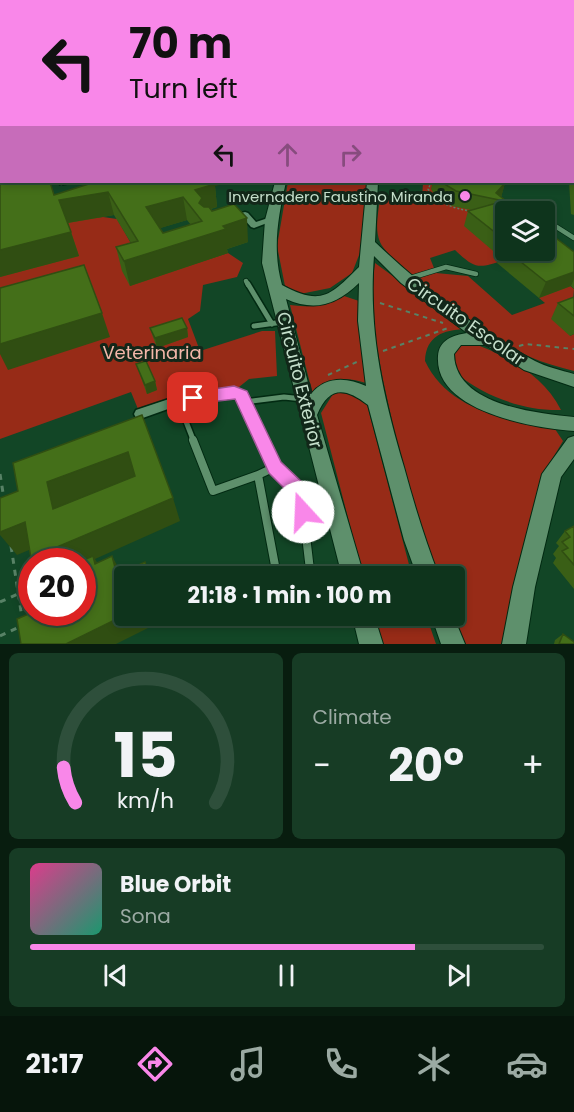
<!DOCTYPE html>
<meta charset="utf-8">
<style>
:root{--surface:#0e341c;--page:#173c25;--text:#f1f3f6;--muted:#9baaa3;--line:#2e4f3b;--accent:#f987e9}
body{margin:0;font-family:Poppins,sans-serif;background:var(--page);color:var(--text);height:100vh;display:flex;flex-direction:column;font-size:22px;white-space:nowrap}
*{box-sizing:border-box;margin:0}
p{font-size:20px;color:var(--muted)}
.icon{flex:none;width:33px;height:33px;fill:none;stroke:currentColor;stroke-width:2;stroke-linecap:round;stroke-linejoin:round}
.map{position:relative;height:644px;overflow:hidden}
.side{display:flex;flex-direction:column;gap:9px;padding:9px;background:#081d0f;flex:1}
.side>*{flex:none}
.top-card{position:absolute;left:0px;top:0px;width:574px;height:183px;box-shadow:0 3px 9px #0003,0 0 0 2px var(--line);background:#f987e9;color:#111;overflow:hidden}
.fabs{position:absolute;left:495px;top:201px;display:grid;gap:12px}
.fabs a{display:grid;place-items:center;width:60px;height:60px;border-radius:6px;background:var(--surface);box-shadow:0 3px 9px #0003,0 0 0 2px var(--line);font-size:30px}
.speed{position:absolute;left:18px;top:548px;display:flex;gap:12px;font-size:30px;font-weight:700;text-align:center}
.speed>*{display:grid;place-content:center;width:78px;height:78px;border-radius:50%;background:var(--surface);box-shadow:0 3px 9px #0003,0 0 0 2px var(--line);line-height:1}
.speed .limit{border:9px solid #d22;background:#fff;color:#111}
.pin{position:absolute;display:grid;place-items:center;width:51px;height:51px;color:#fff;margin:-26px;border-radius:12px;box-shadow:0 3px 9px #0006}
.me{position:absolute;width:66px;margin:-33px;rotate:340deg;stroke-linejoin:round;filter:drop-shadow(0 0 4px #0008)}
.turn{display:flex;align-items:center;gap:21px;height:126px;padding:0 30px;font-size:27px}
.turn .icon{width:78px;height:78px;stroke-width:2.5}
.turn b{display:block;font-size:42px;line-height:51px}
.lanes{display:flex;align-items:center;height:57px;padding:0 30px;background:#0003;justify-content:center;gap:30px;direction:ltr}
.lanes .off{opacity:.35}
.big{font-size:45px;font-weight:700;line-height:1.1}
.side .widget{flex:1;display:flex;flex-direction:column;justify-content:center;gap:9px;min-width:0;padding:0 21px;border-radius:9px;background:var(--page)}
.side .dial{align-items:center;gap:0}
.dial svg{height:156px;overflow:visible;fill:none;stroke:var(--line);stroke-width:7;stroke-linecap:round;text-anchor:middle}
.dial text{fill:var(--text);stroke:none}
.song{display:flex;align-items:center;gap:18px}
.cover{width:72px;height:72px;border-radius:9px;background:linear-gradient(135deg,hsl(330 70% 55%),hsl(160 70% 35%))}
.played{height:6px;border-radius:3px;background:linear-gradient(90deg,var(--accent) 75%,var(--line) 75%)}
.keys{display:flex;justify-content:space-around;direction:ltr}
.heat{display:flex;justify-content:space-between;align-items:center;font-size:33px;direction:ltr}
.side .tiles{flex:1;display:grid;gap:9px;grid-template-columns:1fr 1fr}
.widget:last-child{grid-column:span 2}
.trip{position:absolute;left:114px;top:566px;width:351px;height:60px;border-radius:6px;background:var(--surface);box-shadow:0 3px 9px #0003,0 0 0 2px var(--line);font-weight:700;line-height:60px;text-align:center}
.menu{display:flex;height:96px;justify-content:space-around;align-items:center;background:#06150b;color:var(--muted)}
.menu .icon{width:42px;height:42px}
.menu .on{color:var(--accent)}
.menu b{font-size:27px;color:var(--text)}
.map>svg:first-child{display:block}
</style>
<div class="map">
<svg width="574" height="644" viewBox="0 0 574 644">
<rect width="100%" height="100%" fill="#124626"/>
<path fill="#972b17" d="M288 182H368L363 245 352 273 330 288 300 294 286 291 277 246Z
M423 183 433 184 434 194C446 205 461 206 477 209L504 260C478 269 475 269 455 250L430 258 436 273 468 276 512 315 545 303 539 298 556 274 574 289 570 336 574 334V371C559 367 544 363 530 357 501 343 391 268 380 242 374 228 379 211 380 196L422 198Z
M103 217 117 219 140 259 130 285 228 253 243 263 237 277 203 285 200 311 188 319 200 351 262 331H275L277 376 249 379 234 391 219 392 140 414 131 392 0 439V277L66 220Z
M375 263 465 329C443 330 426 336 425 361 447 409 507 421 555 429L563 441 548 466 504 644H464L453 615 454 576H438L433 563 401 461 383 380 374 330 372 286Z
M344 296 359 301 366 383C345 376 329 378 313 395L290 305C310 308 326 305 344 296Z
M472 343C508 356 543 375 561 410 524 411 486 397 457 374L451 346Z
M344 390 366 401 412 576H363L321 413 333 394Z
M374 615H426L436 644H383Z"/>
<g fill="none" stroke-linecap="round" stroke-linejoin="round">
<g stroke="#022a12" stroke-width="3">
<path id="lane-far3" d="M325 0 328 2
M503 0 506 2
M526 0 530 2
M553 0 556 1
M342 2H364
M2 5V8"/>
</g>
<g stroke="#022a12" stroke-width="6">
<path id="lane-far2" d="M61 183 67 182
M544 219 574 238
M407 279 446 267 476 274
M246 281 248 285"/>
</g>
<g stroke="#022a12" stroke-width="8">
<path id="lane-far1" d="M248 284 272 324
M254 326 283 322
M245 402 284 397 303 399
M194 442 178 401 218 393 241 395 263 442"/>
</g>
<g stroke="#022a12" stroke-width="10">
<path id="lane" d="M193 440 213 491 258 475 277 576
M262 440 275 467 301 493 310 570 285 576
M258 475 275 467"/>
</g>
<g stroke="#022a12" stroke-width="3">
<path id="street" d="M245 212 248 213 256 222 271 217 275 220 254 228 251 227 243 218 233 221 229 218 230 216Z
M178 396 182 398 184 401 182 404 140 419 136 418 134 414 136 410Z"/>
</g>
<g stroke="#022a12" stroke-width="2">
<path id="secondary" d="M362 0H368L361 2Z
M418 0H424L417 2Z
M275 182H286C278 217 272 249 282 285 321 306 330 296 359 267L367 182H378L375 242C420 285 479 332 535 361 546 367 561 370 574 374V387L524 370 486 345H461L454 354C455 405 535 413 574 417V431C535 428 434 412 438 356 439 340 453 335 467 333L401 283 374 256C368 331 383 396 404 467 414 504 425 540 439 576H417L404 540 368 405C345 387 329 386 317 415L364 576H342L262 263 265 220ZM359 283 358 321 366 386C347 377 325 376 311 394L286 299C315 312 336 305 359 283Z
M574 436V459L561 477 535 587 526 644H502L513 587 542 474 568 438Z
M352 615H374L383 644H359Z
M431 615H453L465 644H441Z"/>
</g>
<path stroke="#588266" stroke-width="1.5" stroke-dasharray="2 2" stroke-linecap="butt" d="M30 2 37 0
M386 2 395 0
M0 104 2 108
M432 182 428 189C438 204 453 208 470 211"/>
<path stroke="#588266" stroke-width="2" stroke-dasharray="4.5 4.5" stroke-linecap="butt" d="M380 303 443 323
M519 346 526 344 574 349
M383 351 451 327
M328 375 359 361"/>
<path stroke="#588266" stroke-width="3" stroke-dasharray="6 6" stroke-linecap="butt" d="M0 474 4 499
M11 546 22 618
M19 601 32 595
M0 602 18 594
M0 636 19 627"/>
<use href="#lane-far3" stroke="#5e906c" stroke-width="2"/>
<use href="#lane-far2" stroke="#5e906c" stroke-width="4.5"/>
<use href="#lane-far1" stroke="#5e906c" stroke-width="5"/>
<use href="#lane" stroke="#5e906c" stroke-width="8"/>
<use href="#street" fill="#5e906c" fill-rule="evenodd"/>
<use href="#secondary" fill="#5e906c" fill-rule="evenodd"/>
</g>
<path fill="#3a5f16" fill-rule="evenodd" d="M558 0H574V4L573 6V2H562Z
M573 120 574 121V215L571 214 569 182H573Z
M0 165 54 195 215 186 217 207 211 209 248 242 227 249 228 253 130 286 122 271 116 247 131 243 114 215 68 223 79 256 0 277ZM187 220 191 225 163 233 160 228Z
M433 182H497L505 183 501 197 521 212H506V250L574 252V289L571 286 539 298 497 263 499 256 464 226 468 211 471 210 452 206 434 194 431 189Z
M574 297V334L570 336 551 319 558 303Z
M150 328H187L188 337 157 348 153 337Z
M136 364 155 381 157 390 147 394Z
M574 526V589L553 563 556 558 553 554 559 546 556 543 565 531Z
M563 634 574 644H554L555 640Z"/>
<path fill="#304e12" d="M0 16H2V30L0 31Z
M0 144H2V153H0Z
M202 182H232L215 186 217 207 203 211 202 221 195 190Z
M505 183 501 198 496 193Z
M108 192 114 215 67 223 59 200Z
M183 197 187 220 151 231 146 207Z
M247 218 248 242 227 249 228 253 130 286 124 261 223 226Z
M71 232 79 256 0 277V250Z
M574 272V279L571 286 539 298 546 282Z
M102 313 110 337 8 370 0 354V341Z
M187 328 188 337 157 348 155 338Z
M155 381 157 390 147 394 145 385Z
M128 452 137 477 53 509 47 482Z
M173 498 180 521 95 559 106 577 82 561H33L31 558Z
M25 522 41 545 17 555 0 535V532Z
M112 556 124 578 117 575Z
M125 615H164L166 619 116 644H66Z"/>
<path fill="#446f19" stroke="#304e12" stroke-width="1.5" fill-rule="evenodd" d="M46 0H307L310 2H47Z
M428 0H502L506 2H431Z
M0 9H2V16H0Z
M573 120 574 121V169L573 159Z
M0 165H2V182H50L54 195 95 182H212L215 184 195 190 202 198 199 203 204 207H209L212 211 234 204 247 218 223 226 226 229 124 261 116 247 138 241 108 192 59 200 71 232 0 250ZM183 197 202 221 163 233 146 207Z
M441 182H497L505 183 496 193 520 212H506V241L468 211 504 201 456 191Z
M544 229 574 252V272L546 282 506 250H544Z
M84 265 102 313 0 344V288Z
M574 297V316L558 303Z
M182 318 187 328 155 338 150 328Z
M146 361 155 381 145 385 136 364Z
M142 415 173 498 31 558 25 522 0 532V498L18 491 13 463ZM128 452 135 476 53 509 47 482Z
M574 526V565L562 551 568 548 562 542 570 537 565 531Z
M93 556 95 564 112 556 117 575 145 562 149 576H124L125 615 66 644H21L17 619 33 612H82V561H81Z
M32 583V604L28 585Z
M563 634 574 642V644H559Z"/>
<path fill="#f987e9" stroke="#a25897" stroke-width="1.5" d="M234 386 247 391 281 462 307 487 312 512 309 518 303 521 296 518 292 496 269 473 235 399 193 404 187 403 185 398 187 394 193 392Z"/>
<circle fill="#f987e9" stroke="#122719" stroke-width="2" cx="465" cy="196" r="6"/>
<g text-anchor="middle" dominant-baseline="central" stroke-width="6" stroke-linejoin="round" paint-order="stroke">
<g font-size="15" fill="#c5dfcb" stroke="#122719" text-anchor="end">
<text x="453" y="196">Invernadero Faustino Miranda</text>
</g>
<g font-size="18" fill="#c5dfcb" stroke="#122719">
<text transform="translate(466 321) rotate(35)">Circuito Escolar</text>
<text transform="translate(300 380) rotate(76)">Circuito Exterior</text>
</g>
<g font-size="18" fill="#f3b7a9" stroke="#122719">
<text x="152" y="352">Veterinaria</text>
</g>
</g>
</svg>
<div class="fabs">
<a><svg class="icon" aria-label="layers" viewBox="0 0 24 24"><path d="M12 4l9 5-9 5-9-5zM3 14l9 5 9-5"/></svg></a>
</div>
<div class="speed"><div class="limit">20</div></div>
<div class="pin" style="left:193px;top:398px;background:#d93025"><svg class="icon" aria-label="arrive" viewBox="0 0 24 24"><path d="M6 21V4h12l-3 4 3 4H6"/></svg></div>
<svg class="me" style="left:303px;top:512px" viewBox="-20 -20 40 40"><circle r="19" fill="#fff"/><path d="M0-13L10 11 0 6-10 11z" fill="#f987e9"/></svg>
<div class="trip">21:18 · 1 min · 100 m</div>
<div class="top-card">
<div class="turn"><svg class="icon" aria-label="left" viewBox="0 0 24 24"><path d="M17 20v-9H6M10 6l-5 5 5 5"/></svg><div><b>70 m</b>Turn left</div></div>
<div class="lanes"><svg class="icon" aria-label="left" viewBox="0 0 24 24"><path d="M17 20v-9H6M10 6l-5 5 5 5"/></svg><svg class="icon off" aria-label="ahead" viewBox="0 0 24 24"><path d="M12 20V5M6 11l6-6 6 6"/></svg><svg class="icon off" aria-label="right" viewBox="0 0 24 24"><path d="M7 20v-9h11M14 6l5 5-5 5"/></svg></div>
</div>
</div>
<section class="side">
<div class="tiles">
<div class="widget dial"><svg viewBox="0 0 100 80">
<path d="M14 69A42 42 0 1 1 86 69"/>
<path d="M14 69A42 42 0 0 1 8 51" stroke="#f987e9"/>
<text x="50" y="56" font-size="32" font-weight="700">15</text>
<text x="50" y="72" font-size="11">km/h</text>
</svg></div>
<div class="widget"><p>Climate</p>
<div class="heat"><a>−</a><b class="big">20°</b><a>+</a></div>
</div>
<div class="widget">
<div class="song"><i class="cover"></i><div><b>Blue Orbit</b><p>Sona</p></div></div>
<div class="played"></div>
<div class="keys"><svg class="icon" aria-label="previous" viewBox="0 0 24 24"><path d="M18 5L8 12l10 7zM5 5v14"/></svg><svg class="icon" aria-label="pause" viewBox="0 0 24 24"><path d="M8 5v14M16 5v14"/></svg><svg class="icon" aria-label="next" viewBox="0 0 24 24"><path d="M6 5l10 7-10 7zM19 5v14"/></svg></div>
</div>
</div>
</section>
<nav class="menu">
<b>21:17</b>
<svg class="icon on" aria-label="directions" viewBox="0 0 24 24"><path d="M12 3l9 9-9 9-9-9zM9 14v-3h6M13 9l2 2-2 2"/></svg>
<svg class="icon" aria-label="music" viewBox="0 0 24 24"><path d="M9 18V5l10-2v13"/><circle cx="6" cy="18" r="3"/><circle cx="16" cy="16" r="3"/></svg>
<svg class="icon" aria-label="phone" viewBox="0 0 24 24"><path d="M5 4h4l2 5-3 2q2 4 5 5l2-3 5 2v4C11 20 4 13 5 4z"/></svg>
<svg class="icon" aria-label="climate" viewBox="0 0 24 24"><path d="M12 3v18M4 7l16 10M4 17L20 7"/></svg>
<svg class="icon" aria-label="car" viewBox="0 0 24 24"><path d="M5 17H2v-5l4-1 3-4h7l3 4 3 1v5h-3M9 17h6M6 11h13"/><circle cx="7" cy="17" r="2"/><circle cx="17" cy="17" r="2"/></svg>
</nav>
